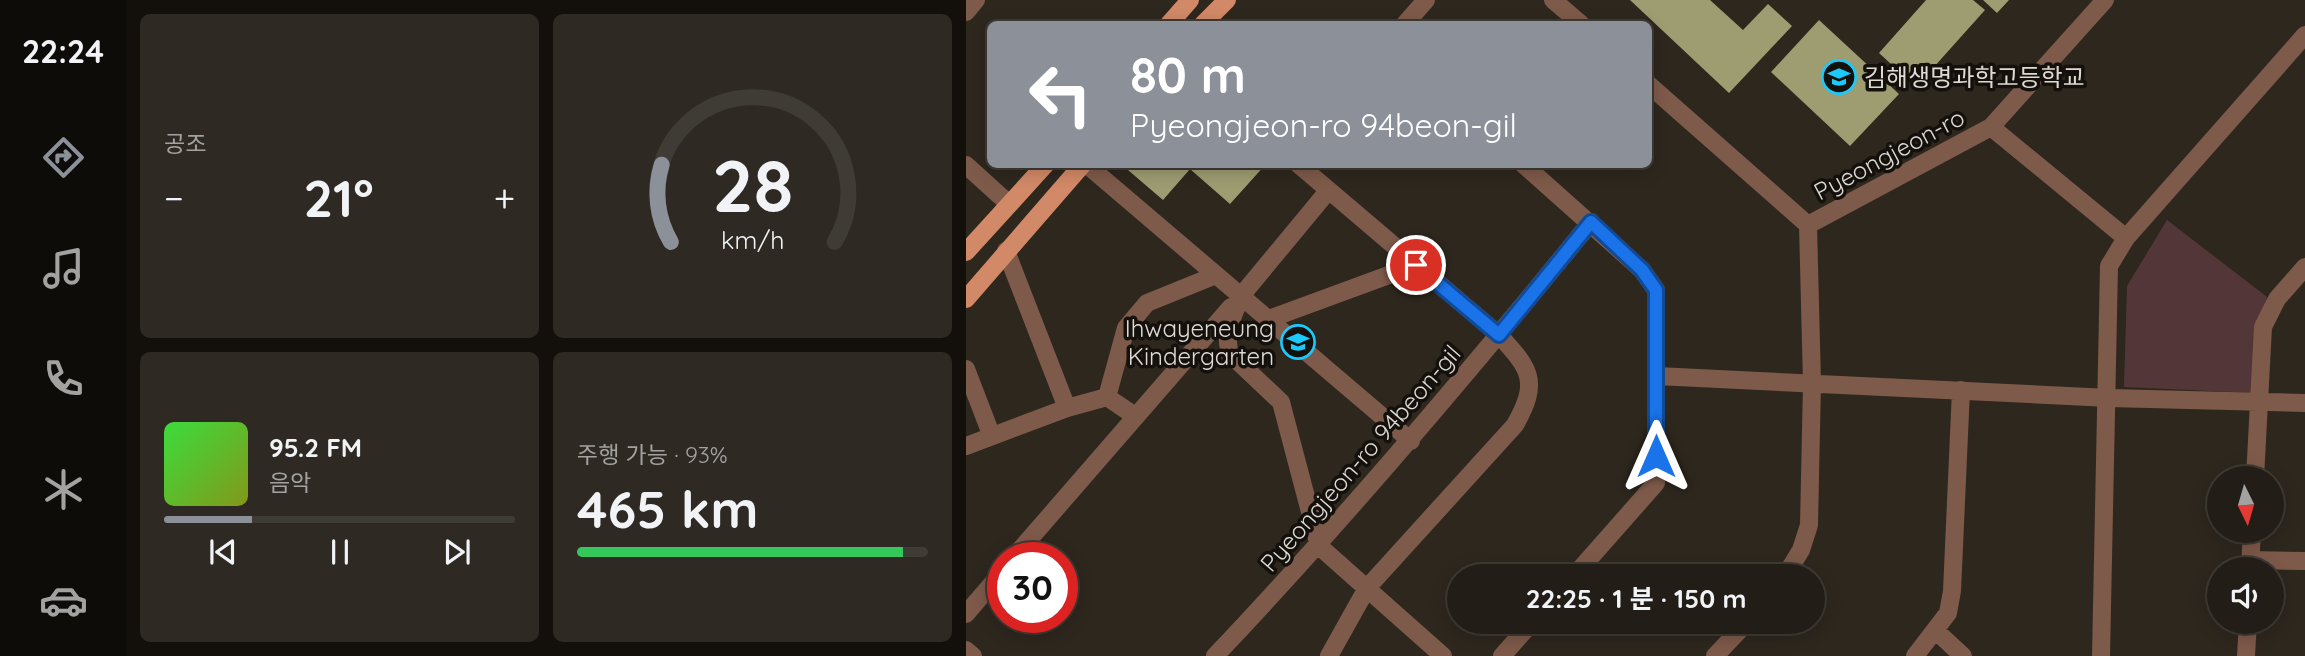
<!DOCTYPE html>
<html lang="ko">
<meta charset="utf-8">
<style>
:root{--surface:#221d16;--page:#2e2a23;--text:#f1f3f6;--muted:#a2a2a1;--line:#3f3b35;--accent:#8c9099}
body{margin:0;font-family:Quicksand,"Noto Sans KR",sans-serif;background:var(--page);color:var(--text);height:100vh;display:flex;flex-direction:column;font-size:26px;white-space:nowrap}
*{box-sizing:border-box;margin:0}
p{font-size:23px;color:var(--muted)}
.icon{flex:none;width:38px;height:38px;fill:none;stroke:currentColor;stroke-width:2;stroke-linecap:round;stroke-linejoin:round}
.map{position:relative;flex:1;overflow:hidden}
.side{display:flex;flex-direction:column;gap:14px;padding:14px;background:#13100c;width:840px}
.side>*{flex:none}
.hud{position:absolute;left:21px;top:21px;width:665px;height:147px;border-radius:10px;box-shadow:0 4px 18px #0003,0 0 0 2px var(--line);background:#8c9099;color:#fff;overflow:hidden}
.needle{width:46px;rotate:175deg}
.controls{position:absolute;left:1241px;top:466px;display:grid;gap:14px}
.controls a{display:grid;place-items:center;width:77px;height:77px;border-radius:50%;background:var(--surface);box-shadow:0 4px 18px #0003,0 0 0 2px var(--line);font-size:35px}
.speed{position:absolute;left:21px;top:542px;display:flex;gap:14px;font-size:35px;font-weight:700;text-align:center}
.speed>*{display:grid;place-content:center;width:91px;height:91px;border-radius:50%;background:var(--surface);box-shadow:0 4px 18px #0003,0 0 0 2px var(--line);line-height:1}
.speed .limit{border:10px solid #d22;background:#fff;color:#111}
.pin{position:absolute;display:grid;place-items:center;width:60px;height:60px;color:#fff;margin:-30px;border:4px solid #fff;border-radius:50%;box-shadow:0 2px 7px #0007}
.me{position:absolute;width:77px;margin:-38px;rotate:0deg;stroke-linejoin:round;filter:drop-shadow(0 0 5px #0008)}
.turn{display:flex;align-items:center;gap:24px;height:147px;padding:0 28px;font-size:32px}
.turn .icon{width:91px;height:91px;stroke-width:2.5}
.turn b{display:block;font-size:49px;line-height:60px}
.big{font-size:52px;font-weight:700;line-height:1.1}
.side .card{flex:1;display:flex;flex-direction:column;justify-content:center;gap:10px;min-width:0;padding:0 24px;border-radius:10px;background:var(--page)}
.side .dial{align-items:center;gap:0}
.dial svg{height:182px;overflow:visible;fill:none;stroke:var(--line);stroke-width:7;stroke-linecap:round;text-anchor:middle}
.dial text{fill:var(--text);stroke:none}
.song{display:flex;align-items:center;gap:21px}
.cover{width:84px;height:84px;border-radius:10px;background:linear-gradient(135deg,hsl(120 70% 55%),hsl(70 70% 35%))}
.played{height:7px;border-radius:4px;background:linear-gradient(90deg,var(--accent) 25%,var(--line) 25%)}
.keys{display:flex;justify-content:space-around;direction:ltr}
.heat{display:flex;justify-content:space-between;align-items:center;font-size:38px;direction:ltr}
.charge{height:10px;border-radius:5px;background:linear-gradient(90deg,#34c759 93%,var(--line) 0)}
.side .tiles{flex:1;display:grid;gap:14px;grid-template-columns:repeat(2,1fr)}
.trip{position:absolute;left:481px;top:564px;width:378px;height:70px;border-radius:35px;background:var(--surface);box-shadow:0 4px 18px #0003,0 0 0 2px var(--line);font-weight:700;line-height:70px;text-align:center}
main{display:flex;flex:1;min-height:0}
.menu{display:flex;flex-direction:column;width:126px;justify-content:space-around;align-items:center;background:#0e0c09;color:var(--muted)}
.menu .icon{width:49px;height:49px}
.menu .selected{color:var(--accent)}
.menu b{font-size:32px;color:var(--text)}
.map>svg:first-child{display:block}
</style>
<main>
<nav class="menu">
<b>22:24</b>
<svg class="icon selected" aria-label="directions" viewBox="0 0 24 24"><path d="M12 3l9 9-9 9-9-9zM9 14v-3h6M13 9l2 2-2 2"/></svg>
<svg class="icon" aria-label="music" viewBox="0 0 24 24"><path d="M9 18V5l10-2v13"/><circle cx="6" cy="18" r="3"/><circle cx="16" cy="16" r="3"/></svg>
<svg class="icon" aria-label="phone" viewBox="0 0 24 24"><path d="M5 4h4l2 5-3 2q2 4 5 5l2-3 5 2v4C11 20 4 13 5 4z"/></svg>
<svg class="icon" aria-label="climate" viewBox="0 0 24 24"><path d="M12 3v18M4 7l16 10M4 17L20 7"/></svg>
<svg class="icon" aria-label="car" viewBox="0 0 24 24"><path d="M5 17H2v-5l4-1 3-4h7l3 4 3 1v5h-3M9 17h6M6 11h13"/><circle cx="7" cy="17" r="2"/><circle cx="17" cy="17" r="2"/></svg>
</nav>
<section class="side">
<div class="tiles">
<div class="card"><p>공조</p>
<div class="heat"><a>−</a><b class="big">21°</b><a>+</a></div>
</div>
<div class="card dial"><svg viewBox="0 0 100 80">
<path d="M14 69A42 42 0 1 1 86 69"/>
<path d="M14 69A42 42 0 0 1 10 35" stroke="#8c9099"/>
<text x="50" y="56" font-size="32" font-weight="700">28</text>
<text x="50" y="72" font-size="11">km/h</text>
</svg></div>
<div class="card">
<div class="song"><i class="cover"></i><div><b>95.2 FM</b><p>음악</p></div></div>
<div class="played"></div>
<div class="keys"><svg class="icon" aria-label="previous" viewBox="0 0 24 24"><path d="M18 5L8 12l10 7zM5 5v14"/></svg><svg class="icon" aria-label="pause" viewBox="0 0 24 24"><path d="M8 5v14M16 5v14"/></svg><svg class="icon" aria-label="next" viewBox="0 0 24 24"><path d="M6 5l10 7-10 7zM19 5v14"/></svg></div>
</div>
<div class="card"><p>주행 가능 · 93%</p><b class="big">465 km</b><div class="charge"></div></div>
</div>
</section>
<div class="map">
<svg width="1339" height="656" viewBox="0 0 1339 656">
<rect width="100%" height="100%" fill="#2e271e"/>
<path fill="#533738" d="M1201 220 1301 297 1292 331 1289 393 1158 387 1161 286Z"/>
<path fill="#9e9c71" d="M664 0H744L777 30 802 4 826 26 763 93Z
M960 0H1007L1019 10 950 87 913 53Z
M1017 0H1043L1031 13Z
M853 20 933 94 884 146 805 72Z
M155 164H300L264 204 224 169 197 200Z"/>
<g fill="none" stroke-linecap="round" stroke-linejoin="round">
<path stroke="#7e5a4a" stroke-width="18" d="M587 0 615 24
M0 12 10 0
M439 24 460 0
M682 84 842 225 1025 127 1139 0
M1025 127 1160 238
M120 164 445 441
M332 164 533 335C564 369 574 381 549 425L401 588 363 656
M557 164 676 270 690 290V483L608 576
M0 165 43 204
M362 191 275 296 261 331 263 353 315 402 353 546 477 656
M40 251 101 408
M303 319 450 265
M0 369 25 434
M691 376 1143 398 1339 403
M141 397 160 328 181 303 250 275
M0 446 101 408 141 397 169 416
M1289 478 1297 327 1311 299 1339 267
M47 558 265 307
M1284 560 1339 561
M1284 569 1286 530
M819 576 835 550 843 525 846 383 842 225
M0 614 37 571
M970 631 997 656
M0 650 7 656
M249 656C381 517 504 371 625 222
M536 656 567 621
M749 656 782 621
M949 656 982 613 986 591 995 390
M1135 656 1143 266 1160 238 1339 35
M1280 656 1282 621"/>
<path stroke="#d28967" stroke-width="18" d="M203 24 224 0
M237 24 261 0
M0 252 80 164
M0 299 117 164"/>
</g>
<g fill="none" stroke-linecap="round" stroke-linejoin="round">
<g stroke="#114b97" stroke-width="18">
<path id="route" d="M450 265 533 335 625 222 676 270 690 290V456"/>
</g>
<use href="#route" stroke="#1a73e8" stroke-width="12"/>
</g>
<defs>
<g id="school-ring" transform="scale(1.75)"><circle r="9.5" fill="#14110d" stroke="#1cc9fc" stroke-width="1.5"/><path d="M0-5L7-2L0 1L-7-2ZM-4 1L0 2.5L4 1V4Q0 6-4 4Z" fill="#1cc9fc"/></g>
</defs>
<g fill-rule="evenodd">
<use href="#school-ring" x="873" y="77"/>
<use href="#school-ring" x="332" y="342"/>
</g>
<g text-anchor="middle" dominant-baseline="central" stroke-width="7" stroke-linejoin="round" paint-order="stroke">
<g font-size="24" fill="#dedad3" stroke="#14110d" text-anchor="start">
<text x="898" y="77">김해생명과학고등학교</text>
<text x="308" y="328" text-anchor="end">Ihwayeneung<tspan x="308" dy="28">Kindergarten</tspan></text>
</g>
<g font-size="24" fill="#dedad3" stroke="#14110d">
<text transform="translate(923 154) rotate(-28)">Pyeongjeon-ro</text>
<text transform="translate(394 458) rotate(-49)">Pyeongjeon-ro 94beon-gil</text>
</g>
</g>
</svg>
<div class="controls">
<a><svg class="needle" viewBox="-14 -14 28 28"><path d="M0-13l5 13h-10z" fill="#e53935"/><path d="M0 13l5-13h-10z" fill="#a2a2a1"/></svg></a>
<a><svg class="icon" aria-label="sound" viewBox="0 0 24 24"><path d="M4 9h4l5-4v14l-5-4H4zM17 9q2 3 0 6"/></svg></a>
</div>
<div class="speed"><div class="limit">30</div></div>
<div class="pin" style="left:450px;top:265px;background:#d93025"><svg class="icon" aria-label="arrive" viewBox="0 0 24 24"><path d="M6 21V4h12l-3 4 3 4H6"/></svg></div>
<svg class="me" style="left:690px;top:456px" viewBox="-20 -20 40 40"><path d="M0-17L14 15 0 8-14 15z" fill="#1a73e8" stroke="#fff" stroke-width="4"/></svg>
<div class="trip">22:25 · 1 분 · 150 m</div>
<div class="hud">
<div class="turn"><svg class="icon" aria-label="left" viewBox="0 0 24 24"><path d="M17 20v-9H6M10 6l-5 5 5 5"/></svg><div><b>80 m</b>Pyeongjeon-ro 94beon-gil</div></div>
</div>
</div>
</main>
